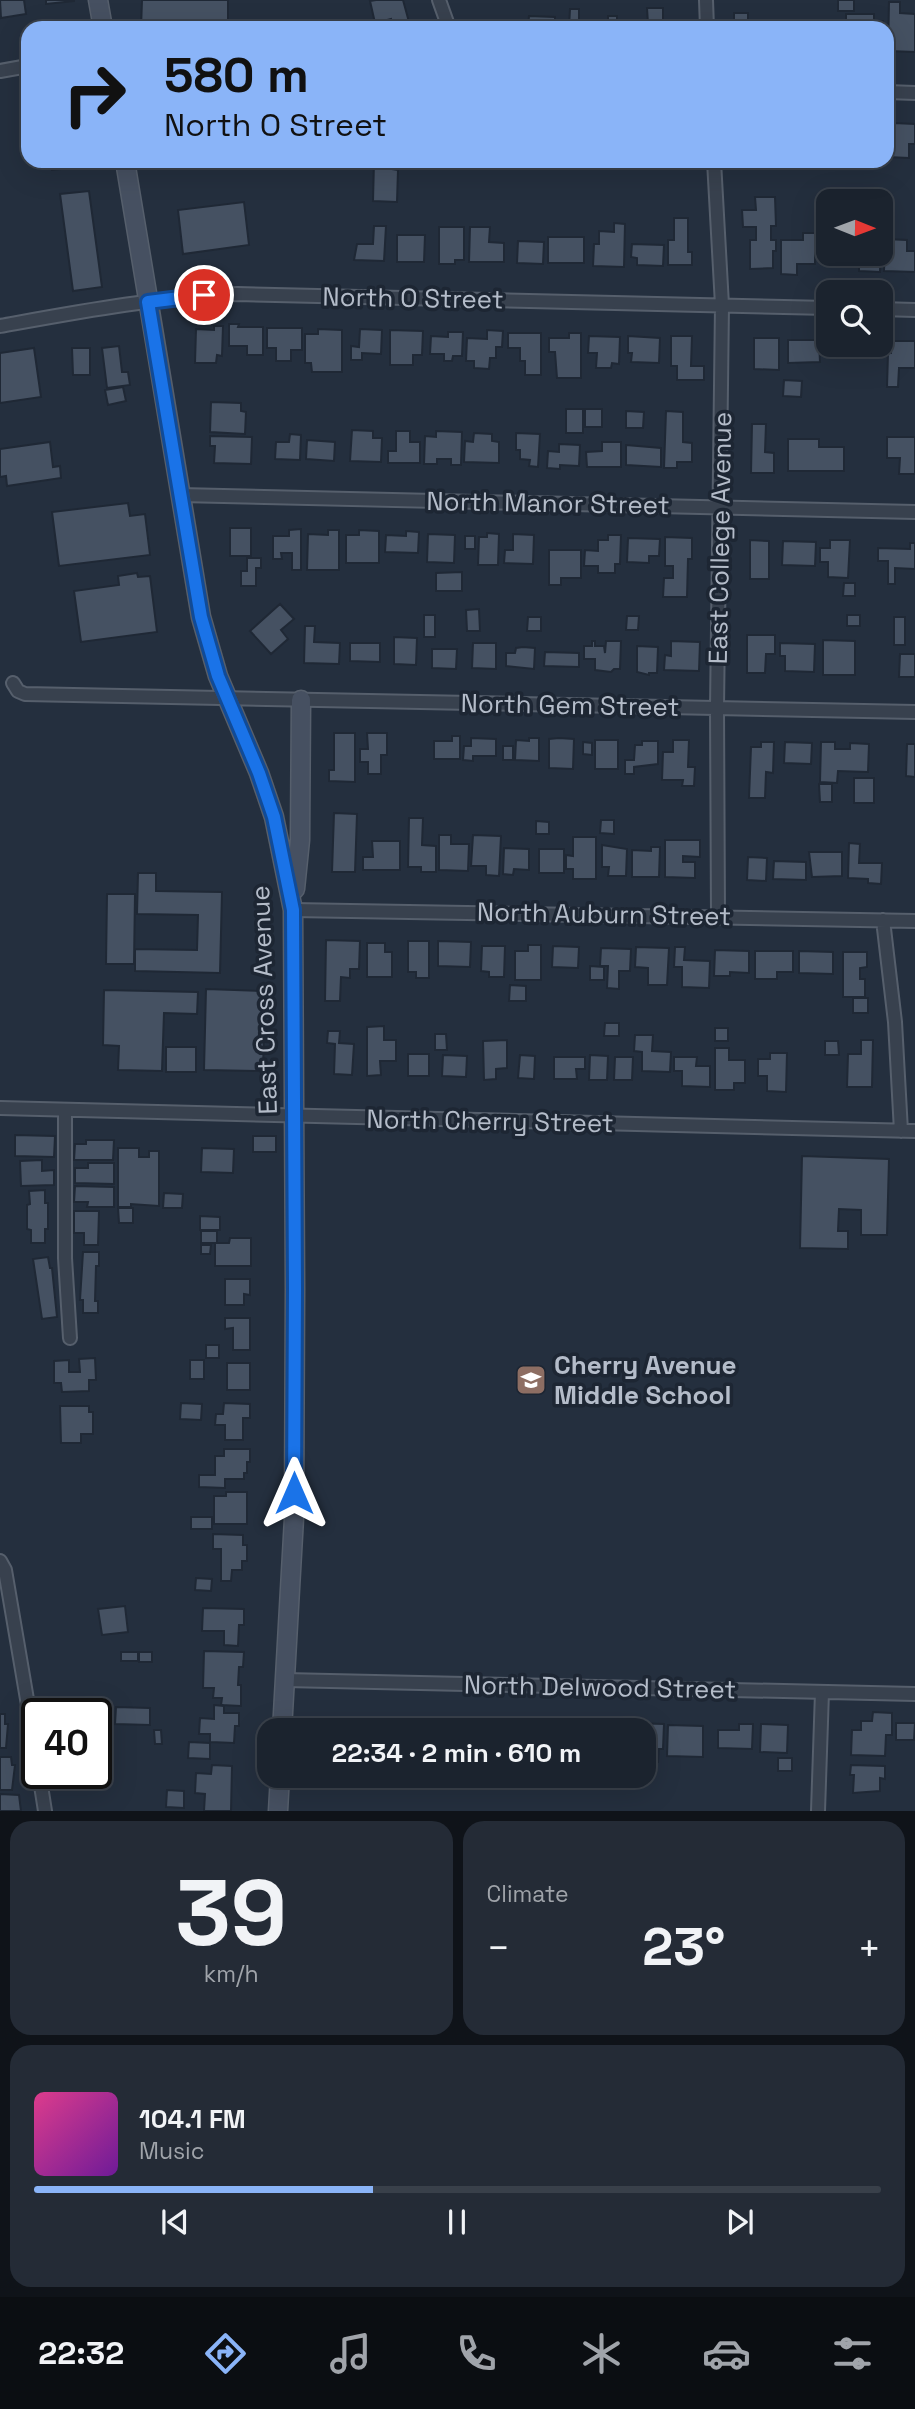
<!DOCTYPE html>
<meta charset="utf-8">
<style>
:root{--surface:#1b232e;--page:#242b36;--text:#f1f3f6;--muted:#a0a4aa;--line:#39404a;--accent:#8ab4f8}
body{margin:0;font-family:"Space Grotesk",sans-serif;background:var(--page);color:var(--text);height:100vh;display:flex;flex-direction:column;font-size:26px;white-space:nowrap}
*{box-sizing:border-box;margin:0}
p{font-size:23px;color:var(--muted)}
.icon{flex:none;width:38px;height:38px;fill:none;stroke:currentColor;stroke-width:2;stroke-linecap:round;stroke-linejoin:round}
.map{position:relative;height:1811px;overflow:hidden}
.sheet{display:flex;flex-direction:column;gap:10px;padding:10px;background:#0f1319;flex:1}
.sheet>*{flex:none}
.banner{position:absolute;left:21px;top:21px;width:873px;height:147px;border-radius:21px;box-shadow:0 7px 28px #0002,0 0 0 2px var(--line);background:#8ab4f8;color:#111;overflow:hidden}
.needle{width:46px;rotate:91deg}
.tools{position:absolute;left:816px;top:189px;display:grid;gap:14px}
.tools a{display:grid;place-items:center;width:77px;height:77px;border-radius:14px;background:var(--surface);box-shadow:0 7px 28px #0002,0 0 0 2px var(--line);font-size:35px}
.speed{position:absolute;left:21px;top:1698px;display:flex;gap:14px;font-size:35px;font-weight:700;text-align:center}
.speed>*{display:grid;place-content:center;width:91px;height:91px;border-radius:50%;background:var(--surface);box-shadow:0 7px 28px #0002,0 0 0 2px var(--line);line-height:1}
.speed .limit{border:4px solid #111;border-radius:10px;background:#fff;color:#111}
.pin{position:absolute;display:grid;place-items:center;width:60px;height:60px;color:#fff;margin:-30px;border:4px solid #fff;border-radius:50%;box-shadow:0 2px 7px #0007}
.me{position:absolute;width:77px;margin:-38px;rotate:0deg;stroke-linejoin:round;filter:drop-shadow(0 0 5px #0008)}
.turn{display:flex;align-items:center;gap:24px;height:147px;padding:0 28px;font-size:32px}
.turn .icon{width:91px;height:91px;stroke-width:2.5}
.turn b{display:block;font-size:49px;line-height:60px}
.big{font-size:52px;font-weight:700;line-height:1.1}
.sheet .tile{flex:1;display:flex;flex-direction:column;justify-content:center;gap:10px;min-width:0;padding:0 24px;border-radius:21px;background:var(--page)}
.sheet .dial{align-items:center;gap:0}
.dial b{font-size:91px;line-height:1}
.song{display:flex;align-items:center;gap:21px}
.cover{width:84px;height:84px;border-radius:10px;background:linear-gradient(135deg,hsl(330 70% 55%),hsl(280 70% 35%))}
.played{height:7px;border-radius:4px;background:linear-gradient(90deg,var(--accent) 40%,var(--line) 40%)}
.keys{display:flex;justify-content:space-around;direction:ltr}
.heat{display:flex;justify-content:space-between;align-items:center;font-size:38px;direction:ltr}
.sheet .tiles{flex:1;display:grid;gap:10px;grid-template-columns:1fr 1fr}
.tile:last-child{grid-column:span 2}
.trip{position:absolute;left:257px;top:1718px;width:399px;height:70px;border-radius:21px;background:var(--surface);box-shadow:0 7px 28px #0002,0 0 0 2px var(--line);font-weight:700;line-height:70px;text-align:center}
.dock{display:flex;height:112px;justify-content:space-around;align-items:center;background:#0b0e12;color:var(--muted)}
.dock .icon{width:49px;height:49px}
.dock .on{color:var(--accent)}
.dock b{font-size:32px;color:var(--text)}
.map>svg:first-child{display:block}
</style>
<div class="map">
<svg width="915" height="1811" viewBox="0 0 915 1811">
<rect width="100%" height="100%" fill="#242f3e"/>
<path fill="#455162" stroke="#1f2835" stroke-width="2" d="M0 0H24L26 14 1 18Z
M46 0H74V1L46 4Z
M142 0H228V28H141Z
M376 0H403L409 22 392 26 391 19 375 23 370 1Z
M838 0H854V11H838Z
M889 2H900V13L915 14V52L888 51Z
M647 8H663V25H678V28H655V24H648Z
M570 9H579V20H588V25H603V28H569Z
M734 13H748V22H756V27L763 28H734Z
M846 14H874V21H883V28H846Z
M529 16 555 17V27L563 28H528Z
M608 16H617V26H643V28H608Z
M804 24V28H768V25Z
M894 123 915 124V144H909V158L887 157V138H893Z
M51 161H97V165L52 170Z
M374 161 391 162V169L398 170 397 202 373 201Z
M89 191 102 287 73 291 60 194Z
M755 197H775L776 226H771V240H776V251H773V268L750 269V240H756V227H743L742 210H756Z
M244 202 249 245 183 254 178 210Z
M674 218H688V252H692V265H668V240H674Z
M614 223 625 224 624 267 593 266 594 244H599V231L614 232Z
M374 226H386L384 261 354 260 357 244H373Z
M439 227H464V260H455V264H439Z
M470 227H490L489 242 504 243V262H469Z
M803 233H815V264H797V275L781 274V240H803Z
M397 235H425L424 262H397Z
M548 237H584V263H548Z
M885 239 907 240V251H915V272L884 271Z
M518 241 544 242 543 264 517 263Z
M880 242H881L880 272 859 271V254H880Z
M632 244 664 245 663 266 637 265V258L631 257Z
M229 324H239L238 327H263V355H247V346H229Z
M214 326H223L222 356 217 355 216 363H195L196 329 214 330Z
M267 328H302V350H291V361H276V348H267Z
M318 329 342 330V372H312L311 363H305V334H318Z
M360 329 382 330 381 354 362 353V360H351V346L359 347Z
M390 330 423 331 422 355H413V365H390Z
M487 330 503 331 502 347H496V358H490L489 369 474 368V361H466L467 338 487 339Z
M448 332H463L462 356H453L452 361H444V354H430L431 336 448 337Z
M508 333H541V375H525V361H520V348H508Z
M569 333H581V378H557L555 352H549V338H569Z
M589 336 620 337 619 364 612 363 611 368H596L597 353H588Z
M628 336 660 338 659 363 631 362 632 353H628Z
M671 336H692L691 366H704V380H677V366H671Z
M754 338H779V370L754 369Z
M788 340H819L820 362 788 363Z
M891 341H915V368H899L898 387H887L888 353H891Z
M119 346 122 372H128L130 385 107 388 102 348Z
M34 348 41 397 0 403V353Z
M72 348H90V375H73Z
M784 380 802 381 801 397 783 396Z
M123 387 126 401 108 405 105 390Z
M211 402 241 403V411L246 412 245 434 210 432Z
M566 409H583V433H566Z
M585 409H602V427H585Z
M626 411 644 412 643 428H626Z
M666 411 683 412V442L692 443V462H677V468H664Z
M752 424H766L765 452 774 453V473H751Z
M352 430 373 431V438H382L381 462 350 461Z
M396 431H410V442H420V463H388V451H396Z
M436 431 462 432 461 465H451V459H437V464H424L425 436 436 437Z
M474 433 492 434V441L499 442V463L464 462 465 441 473 442Z
M516 433 540 434 538 467 529 466 530 460 520 459V450H516Z
M290 434 301 435 300 460 275 459 276 442H289Z
M210 436 252 437 251 464 214 463 215 446H210Z
M887 437H915V474H899L900 458H887Z
M788 439H819V447H844V471H788Z
M307 440 335 442 334 461 306 459Z
M50 442 53 467 60 466 61 478 7 486 6 476 0 477V449Z
M602 442H621V467H587L586 452 602 451Z
M559 444 580 445 579 466 560 465V469L547 468 548 451 559 452Z
M626 445 661 448V467L626 465Z
M128 503 130 516 145 514 150 555 59 566 52 512Z
M230 528H251V556H230Z
M301 529V570H292V553H281L282 559H273V536H289V530Z
M328 530H339V570H307L308 534 328 535Z
M359 530 379 531V563H346V535H359Z
M406 531 419 532 418 553 385 552 386 535 406 536Z
M487 533 499 534 498 565H478L479 537H487Z
M428 534 455 535 454 563 427 562Z
M513 534 534 535 533 564 504 563 505 550H513Z
M608 535H621L620 564H615V573H598V566H584L585 550 598 551V540H608Z
M465 536H475V549H465Z
M665 537 692 538V559H688L687 597H663L664 578H673V566H665Z
M628 538 660 539 659 556H649V563L627 562Z
M750 540 769 541V579H750Z
M830 540H850L848 578 828 577V562H820V548H830Z
M783 541 816 542 815 566 782 565Z
M910 543H915V569L895 568V584H888V561H878V548L910 549Z
M549 550H581V578H561V585H549Z
M247 558H261V568H256V586H241V571H247Z
M462 572V591H436V573Z
M137 573 138 577 150 576 157 632 81 642 74 591 119 585 118 576Z
M844 583H855V596H843Z
M280 604 294 619 281 630 288 639 271 654 250 631Z
M479 609 480 631H467L466 610Z
M424 615H435V637H424Z
M847 615H860V626H847Z
M627 616H639L638 630H626Z
M528 617H541V631H527Z
M894 617H905V645H894Z
M305 626H315L314 642 340 643 339 664 304 663Z
M747 635H775V654H766L765 673H747Z
M394 637 417 638 416 665 394 664Z
M823 640 855 641V675H823Z
M592 641H595V646H604L605 653 606 641H621L620 669H614L611 672 595 670V659H584V646H592Z
M671 641 700 642 699 671 664 670 665 655 671 656Z
M350 643H380V662L350 661Z
M473 643H496V669L472 668Z
M780 643 815 644 814 672 785 671V656H780Z
M637 646 658 647 657 673H649V675L637 672Z
M523 647 535 648 534 669 506 666V653H515L516 648Z
M432 649H457L456 669 432 668Z
M545 652 579 653V667L544 666Z
M900 654H915V677H899Z
M334 733H355V782L329 781V770H334Z
M367 733H387V755H381V774H368V762H360V749H368Z
M452 736H460V759H434V741H452Z
M471 738 496 739V756H473V761L463 760 464 746H471Z
M529 738H539V761L515 760 516 740 529 741Z
M559 738 574 739 573 769 549 768V739Z
M595 740H618V769H595Z
M673 740H689L688 767H695L694 786H682L683 780H662L663 752H673Z
M642 741H658V764L634 767V774H625V760H634L635 745H642Z
M583 742 592 743V755L583 754Z
M761 742H774L773 773 766 772 765 798H749L751 747H761Z
M785 742 812 743 811 764 784 763Z
M821 742H835V749H850V743L869 744 868 772 838 771 837 783 820 782Z
M907 744H915V777L906 776Z
M503 746H513V760H503Z
M854 778H874V803H854Z
M819 784H832V802H820Z
M334 813 357 814 355 872H332Z
M409 818H423L422 845 436 846V872H421V867H408Z
M601 820H614V834L600 833Z
M536 821 549 822V834H536Z
M439 835H451V844H469L468 871 439 870Z
M473 835 501 836 499 876 486 875V866H471Z
M573 837H596V879H573V869H566V855L573 856Z
M665 840H700V857L683 856V862H695V878L665 877Z
M372 841H400V870H363V857H373Z
M849 843 860 844 859 863H882L881 884 868 883V879L848 878Z
M602 845 627 849 626 876H608L609 867H602Z
M651 847H660L659 877H632V850L651 851Z
M504 848 529 849V870L514 869 513 875 503 874Z
M539 849H564V873H539Z
M809 852H842V876L812 877Z
M748 857 767 858 766 881 747 880Z
M774 861 806 862V880L773 879Z
M138 873H156V891L222 892 220 973 135 971V949L197 950 198 915 137 914Z
M107 894H135L134 964H106Z
M326 940 360 941 359 969H350V978L341 977 340 1001H325Z
M408 941H429V978H416V972H408Z
M438 941 471 942 470 967 438 966Z
M367 943H385V952H392V977H367Z
M528 945H541V980H515V951H528Z
M482 946H505L504 977H489V972L481 971Z
M553 946 579 947 578 968 552 967Z
M636 947 669 948 667 985H648V968L635 967Z
M675 947H685L684 960 710 961 709 988 682 987V967H674Z
M601 948 631 949 630 971H619V989L607 988 608 966H600Z
M715 950 749 951V973L730 972V976H714Z
M755 951H793V972H777V979H755Z
M799 951 833 952V974L799 973Z
M843 952H867V967L860 968V979H865V997H843Z
M590 966 604 967V980H590Z
M510 985 526 986V1001H509Z
M206 989 265 991 263 1071 204 1070Z
M104 990 198 992 197 1014 164 1013 162 1071 118 1070 119 1046 103 1045Z
M853 998H868V1013H853Z
M605 1023H619V1036H604Z
M384 1026V1040H396V1061H380L381 1075 367 1076V1027Z
M715 1028H728V1041H715Z
M328 1031H340L339 1043 354 1044 352 1075 334 1074 335 1044 327 1043Z
M435 1034H446L447 1050H435Z
M635 1035H653L652 1051 671 1052 670 1072 642 1071V1052L634 1051Z
M507 1040V1068L496 1069V1079L484 1080 483 1041Z
M861 1040H873L872 1087H847L848 1054H861Z
M825 1041H838L839 1055H825Z
M166 1047H196V1072H166Z
M715 1048H729V1060H745V1083H734V1090H715Z
M770 1053H787L786 1092 767 1091V1076H758V1059H770Z
M408 1054H429V1076H408Z
M443 1055 467 1056 466 1077 442 1076Z
M520 1055 535 1056 534 1079 518 1078Z
M590 1055 608 1056 607 1080H589Z
M554 1057H585V1069H576L577 1079H554Z
M615 1057H633L632 1080H614Z
M674 1057H697L696 1066H710V1087L682 1086V1071H674Z
M15 1135 55 1136 54 1157 15 1156Z
M253 1136H276V1152H253Z
M86 1140H114L113 1160H74L75 1144H86Z
M118 1148H139V1157H149V1151H159V1206L131 1204V1207H118Z
M202 1148 234 1149 233 1173 201 1172Z
M802 1156 889 1159 887 1235H861V1210L839 1209 838 1231H848V1249L800 1248Z
M42 1160V1171L54 1170V1185L21 1186 20 1161Z
M88 1163H114V1184L75 1183V1168H88Z
M75 1186 114 1187V1207H87L88 1202H74Z
M45 1190V1203H48V1229H45V1243H31V1230L27 1229V1205L30 1204 29 1191Z
M164 1193 183 1194 182 1208H163Z
M118 1208H133V1223H119Z
M74 1211H99L98 1245H84V1233H74Z
M200 1216 220 1217V1230H200Z
M201 1231H217V1243H229L230 1238H251V1266H215V1243H201Z
M201 1245H211L210 1254H201Z
M83 1252H99V1266H96L95 1301H98V1313H83V1300H80Z
M48 1257 50 1268H52L57 1317 42 1319 33 1259Z
M225 1279H250V1295L244 1294V1305H225Z
M225 1318H250V1350H233V1328L225 1329Z
M206 1345H219V1358H206Z
M95 1358 96 1380H89V1391L62 1392 61 1383H54V1361L69 1360V1372H80L79 1359Z
M190 1360H204V1379H190Z
M227 1363H250V1390H227Z
M181 1403 202 1404 201 1420 180 1419Z
M224 1403 250 1404V1418H243V1440H225V1425H215L216 1414H223Z
M60 1406H89V1412H93V1434H81V1443H61Z
M224 1449H250V1462H247V1473H244V1479H225V1488L199 1487V1475H215V1456H224Z
M226 1492H247V1524H214V1496H226Z
M191 1517H212V1529H191Z
M213 1534 243 1535V1545H247V1561H242V1570H232L231 1581H221V1549H213Z
M196 1578 212 1579 211 1591 195 1590Z
M125 1606 128 1632 102 1635 98 1609Z
M203 1608 244 1609V1625H239L238 1646 224 1645V1631H202Z
M204 1651 244 1652 243 1667H239L238 1685H241V1706L221 1705 222 1698H213L214 1688H203Z
M121 1652H138V1661H121Z
M139 1652H152V1662H139Z
M214 1705 224 1706V1713H239V1726H235L234 1743 210 1742V1734H199L200 1718 214 1719Z
M116 1707 150 1708V1725L115 1724Z
M873 1712 892 1713V1735H886L885 1756 851 1755 852 1730H861V1721H872Z
M0 1714H5V1724H8L6 1748H0Z
M327 1718 348 1719V1731H316V1726L327 1727Z
M371 1718 397 1719 396 1731H370Z
M420 1719H441V1731H419Z
M466 1720 486 1721V1731H465Z
M511 1721 530 1722V1731H510Z
M554 1722H575V1731H554Z
M584 1723 614 1724V1731H584Z
M631 1723 664 1724 663 1749H659L658 1762H644V1731H631Z
M896 1723H915L914 1740H896Z
M739 1724H753L752 1749 718 1748V1730H739Z
M761 1724 788 1725 787 1753 760 1752Z
M668 1725 703 1726V1757L667 1756Z
M154 1730H161L162 1744H155Z
M189 1742 210 1743V1759L188 1758Z
M0 1757H11L12 1765H15L12 1790H0Z
M778 1758H792V1771H778Z
M212 1765 232 1766 231 1811H204L205 1794 195 1793 196 1773 211 1774Z
M851 1765 885 1766V1779L880 1778V1791L853 1793 854 1775H850Z
M314 1776H332L331 1787 314 1786Z
M167 1790 184 1791V1808L166 1807Z
M0 1794 19 1795 21 1811H0Z"/>
<g fill="none" stroke-linecap="round" stroke-linejoin="round">
<g stroke="#565f6c" stroke-width="16">
<path id="street" d="M439 0 449 28
M706 0 707 28
M0 71 28 66
M887 92 915 93
M714 161 722 305 717 708 718 916
M880 309 915 310
M0 326C78 312 157 297 237 294L828 308
M180 495 915 512
M13 683 18 691 25 694 915 712
M293 910 915 921
M883 920 895 1022 901 1131
M0 1108 915 1131
M65 1110V1258L70 1338
M0 1561 5 1570 37 1758
M285 1680 915 1694
M39 1773 45 1811
M818 1811 822 1692"/>
</g>
<g stroke="#565f6c" stroke-width="21">
<path id="secondary" d="M98 0 103 28
M125 161 201 617 218 676 259 773 274 817 293 910 295 1289 294 1518 282 1731
M295 889 300 840 301 700
M278 1811 280 1776"/>
</g>
<use href="#street" stroke="#38414e" stroke-width="12"/>
<use href="#secondary" stroke="#465061" stroke-width="18"/>
</g>
<g fill="none" stroke-linecap="round" stroke-linejoin="round">
<g stroke="#114b97" stroke-width="18">
<path id="route" d="M204 295 148 302 201 617 218 676 259 773 274 817 293 910 295 1289 294 1493"/>
</g>
<use href="#route" stroke="#1a73e8" stroke-width="12"/>
</g>
<defs>
<g id="school-square" transform="scale(1.575)"><rect x="-9" y="-9" width="18" height="18" rx="4" fill="#8d6e63" stroke="#1d2633"/><path d="M0-5L7-2L0 1L-7-2ZM-4 1L0 2.5L4 1V4Q0 6-4 4Z" fill="#fff"/></g>
</defs>
<g fill-rule="evenodd">
<use href="#school-square" x="531" y="1380"/>
</g>
<g text-anchor="middle" dominant-baseline="central" stroke-width="7" stroke-linejoin="round" paint-order="stroke">
<g font-size="26" fill="#b4bcc9" stroke="#1d2633">
<text transform="translate(413 298) rotate(1)">North O Street</text>
<text transform="translate(548 503) rotate(1)">North Manor Street</text>
<text transform="translate(720 538) rotate(-89)">East College Avenue</text>
<text transform="translate(570 705) rotate(1)">North Gem Street</text>
<text transform="translate(604 914) rotate(1)">North Auburn Street</text>
<text transform="translate(264 1000) rotate(-92)">East Cross Avenue</text>
<text transform="translate(490 1121) rotate(1)">North Cherry Street</text>
<text transform="translate(600 1687) rotate(1)">North Delwood Street</text>
</g>
<g font-size="26" font-weight="bold" fill="#b4bcc9" stroke="#1d2633" text-anchor="start">
<text x="554" y="1365">Cherry Avenue<tspan x="554" dy="30">Middle School</tspan></text>
</g>
</g>
</svg>
<div class="tools">
<a><svg class="needle" viewBox="-14 -14 28 28"><path d="M0-13l5 13h-10z" fill="#e53935"/><path d="M0 13l5-13h-10z" fill="#a0a4aa"/></svg></a>
<a><svg class="icon" aria-label="search" viewBox="0 0 24 24"><circle cx="10" cy="10" r="6"/><path d="M15 15l6 6"/></svg></a>
</div>
<div class="speed"><div class="limit">40</div></div>
<div class="pin" style="left:204px;top:295px;background:#d93025"><svg class="icon" aria-label="arrive" viewBox="0 0 24 24"><path d="M6 21V4h12l-3 4 3 4H6"/></svg></div>
<svg class="me" style="left:294px;top:1493px" viewBox="-20 -20 40 40"><path d="M0-17L14 15 0 8-14 15z" fill="#1a73e8" stroke="#fff" stroke-width="4"/></svg>
<div class="trip">22:34 · 2 min · 610 m</div>
<div class="banner">
<div class="turn"><svg class="icon" aria-label="right" viewBox="0 0 24 24"><path d="M7 20v-9h11M14 6l5 5-5 5"/></svg><div><b>580 m</b>North O Street</div></div>
</div>
</div>
<section class="sheet">
<div class="tiles">
<div class="tile dial"><b>39</b><p>km/h</p></div>
<div class="tile"><p>Climate</p>
<div class="heat"><a>−</a><b class="big">23°</b><a>+</a></div>
</div>
<div class="tile">
<div class="song"><i class="cover"></i><div><b>104.1 FM</b><p>Music</p></div></div>
<div class="played"></div>
<div class="keys"><svg class="icon" aria-label="previous" viewBox="0 0 24 24"><path d="M18 5L8 12l10 7zM5 5v14"/></svg><svg class="icon" aria-label="pause" viewBox="0 0 24 24"><path d="M8 5v14M16 5v14"/></svg><svg class="icon" aria-label="next" viewBox="0 0 24 24"><path d="M6 5l10 7-10 7zM19 5v14"/></svg></div>
</div>
</div>
</section>
<nav class="dock">
<b>22:32</b>
<svg class="icon on" aria-label="directions" viewBox="0 0 24 24"><path d="M12 3l9 9-9 9-9-9zM9 14v-3h6M13 9l2 2-2 2"/></svg>
<svg class="icon" aria-label="music" viewBox="0 0 24 24"><path d="M9 18V5l10-2v13"/><circle cx="6" cy="18" r="3"/><circle cx="16" cy="16" r="3"/></svg>
<svg class="icon" aria-label="phone" viewBox="0 0 24 24"><path d="M5 4h4l2 5-3 2q2 4 5 5l2-3 5 2v4C11 20 4 13 5 4z"/></svg>
<svg class="icon" aria-label="climate" viewBox="0 0 24 24"><path d="M12 3v18M4 7l16 10M4 17L20 7"/></svg>
<svg class="icon" aria-label="car" viewBox="0 0 24 24"><path d="M5 17H2v-5l4-1 3-4h7l3 4 3 1v5h-3M9 17h6M6 11h13"/><circle cx="7" cy="17" r="2"/><circle cx="17" cy="17" r="2"/></svg>
<svg class="icon" aria-label="filters" viewBox="0 0 24 24"><path d="M4 7h16M4 17h16"/><circle cx="9" cy="7" r="2"/><circle cx="15" cy="17" r="2"/></svg>
</nav>
